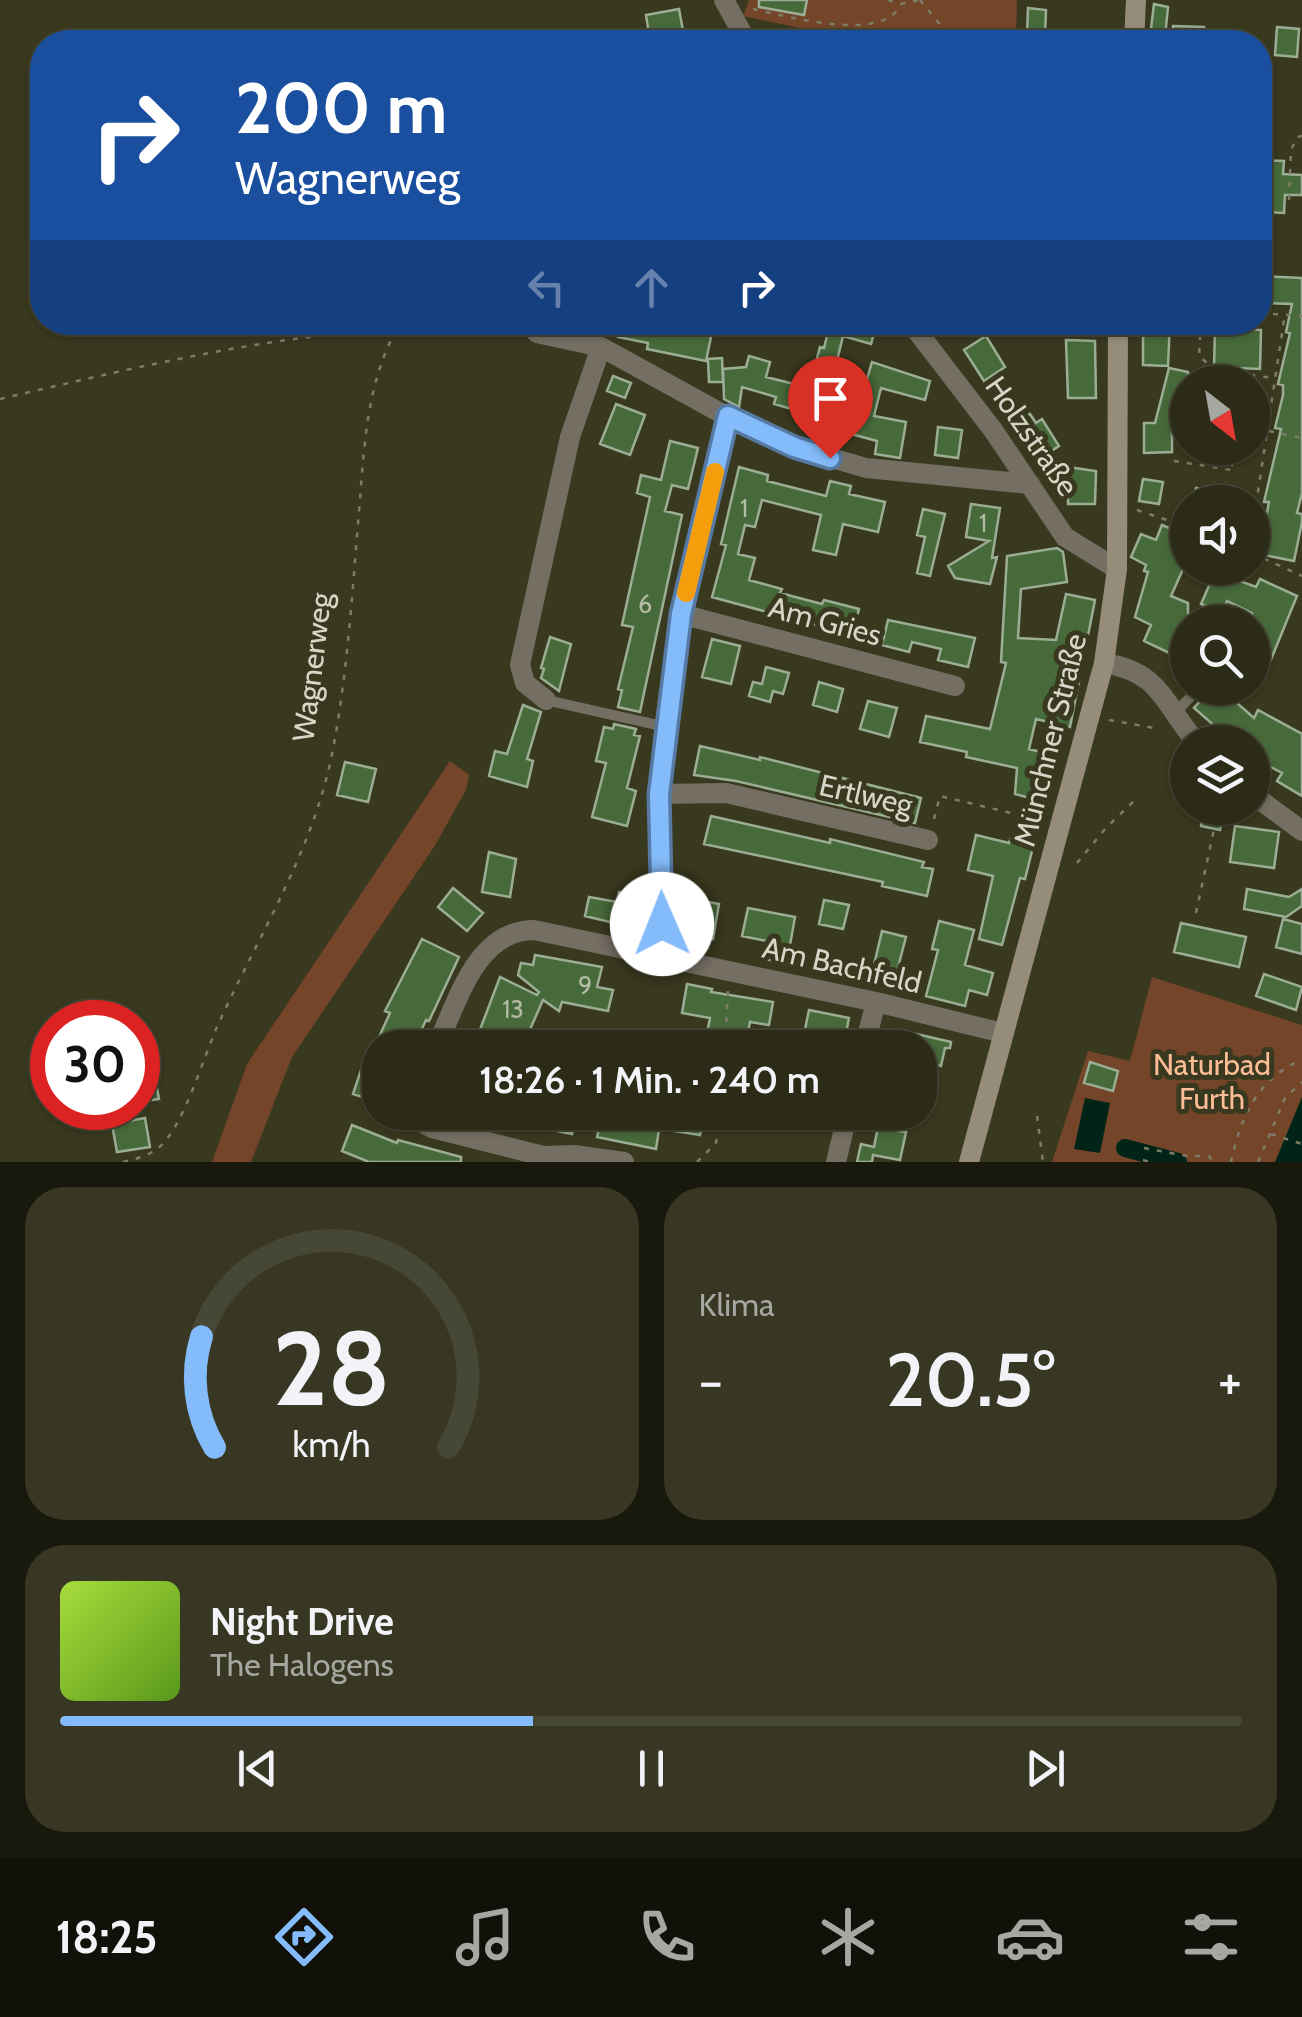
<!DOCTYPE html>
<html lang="de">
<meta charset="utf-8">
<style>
:root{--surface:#2b2b17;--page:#373724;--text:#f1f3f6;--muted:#a6a7a1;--line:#474736;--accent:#84bcfb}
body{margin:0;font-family:Cabin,sans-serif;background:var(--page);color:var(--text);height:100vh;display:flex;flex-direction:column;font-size:38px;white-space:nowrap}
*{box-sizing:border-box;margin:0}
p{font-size:32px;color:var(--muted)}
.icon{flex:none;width:55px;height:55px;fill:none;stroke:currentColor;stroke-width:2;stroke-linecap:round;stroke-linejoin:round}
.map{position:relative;height:1162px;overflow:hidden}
.details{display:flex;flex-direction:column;gap:25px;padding:25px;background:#18180d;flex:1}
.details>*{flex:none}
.guide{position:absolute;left:30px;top:30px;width:1242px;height:305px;border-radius:40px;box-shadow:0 2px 8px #0004,0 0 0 2px var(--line);background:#1a4fa0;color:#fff;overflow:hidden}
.needle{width:65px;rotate:149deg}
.fabs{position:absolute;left:1170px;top:365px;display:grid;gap:20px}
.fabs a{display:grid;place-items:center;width:100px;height:100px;border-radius:50%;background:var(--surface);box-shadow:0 2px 8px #0004,0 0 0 2px var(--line);font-size:50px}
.speed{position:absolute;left:30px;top:1000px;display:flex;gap:20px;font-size:50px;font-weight:700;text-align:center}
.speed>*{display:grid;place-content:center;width:130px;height:130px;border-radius:50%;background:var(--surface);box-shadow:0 2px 8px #0004,0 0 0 2px var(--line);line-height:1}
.speed .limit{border:15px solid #d22;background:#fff;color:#111}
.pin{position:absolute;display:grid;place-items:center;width:85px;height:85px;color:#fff;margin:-102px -42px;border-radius:50% 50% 50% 0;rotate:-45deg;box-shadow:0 0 10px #0007}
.pin .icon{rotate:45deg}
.me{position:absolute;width:110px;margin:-55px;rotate:359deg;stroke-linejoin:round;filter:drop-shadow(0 0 8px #0008)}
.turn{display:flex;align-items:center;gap:35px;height:210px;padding:0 40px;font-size:45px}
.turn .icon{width:130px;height:130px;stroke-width:2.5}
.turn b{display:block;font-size:70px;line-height:85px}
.lanes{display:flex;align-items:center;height:95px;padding:0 40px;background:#0003;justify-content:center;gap:50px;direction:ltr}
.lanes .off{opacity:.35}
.big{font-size:75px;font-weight:600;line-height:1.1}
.details .widget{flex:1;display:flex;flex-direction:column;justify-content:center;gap:15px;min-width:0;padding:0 35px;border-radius:40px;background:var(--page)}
.details .dial{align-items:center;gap:0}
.dial svg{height:260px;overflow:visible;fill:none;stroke:var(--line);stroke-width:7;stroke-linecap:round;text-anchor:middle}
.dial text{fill:var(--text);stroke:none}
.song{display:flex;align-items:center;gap:30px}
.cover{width:120px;height:120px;border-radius:15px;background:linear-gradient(135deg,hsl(80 70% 55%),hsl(90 70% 35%))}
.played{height:10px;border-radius:5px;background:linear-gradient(90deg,var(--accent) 40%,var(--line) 40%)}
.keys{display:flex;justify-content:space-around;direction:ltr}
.heat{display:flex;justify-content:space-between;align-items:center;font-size:55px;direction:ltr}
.details .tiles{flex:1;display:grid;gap:25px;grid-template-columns:1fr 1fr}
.widget:last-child{grid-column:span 2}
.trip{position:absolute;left:362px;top:1030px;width:575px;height:100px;border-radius:40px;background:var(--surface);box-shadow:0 2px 8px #0004,0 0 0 2px var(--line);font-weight:600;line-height:100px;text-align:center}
.menu{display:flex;height:160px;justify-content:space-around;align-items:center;background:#111109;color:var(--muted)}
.menu .icon{width:70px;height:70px}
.menu .current{color:var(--accent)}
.menu b{font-size:45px;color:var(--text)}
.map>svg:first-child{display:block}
</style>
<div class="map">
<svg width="1302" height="1162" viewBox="0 0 1302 1162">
<rect width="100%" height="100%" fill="#39391f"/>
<path fill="#744528" d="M749 0H1017L1016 42H865L743 16Z
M450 761 469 775 466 790 434 847 292 1057 251 1162H212L247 1064Z
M1152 977 1302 1025V1162H1052L1088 1051 1130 1061Z"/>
<path fill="#002518" d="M1302 1097V1162H1275Z
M1085 1098 1110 1103 1100 1153 1074 1149Z"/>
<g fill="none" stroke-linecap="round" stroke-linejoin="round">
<path stroke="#002518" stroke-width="18" d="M1125 1148 1178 1162"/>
</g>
<path fill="#476a3a" stroke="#9bae95" stroke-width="2.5" d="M759 0H807L804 15 759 7Z
M1154 4 1168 7 1165 37H1150Z
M1028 8 1046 10 1045 36 1027 35Z
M679 9 684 36 650 41 646 15Z
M1173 26 1204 27V42H1172Z
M1277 27 1299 29 1297 57 1275 55Z
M1260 160 1284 161 1283 174 1302 175V195H1285L1284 213 1264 212Z
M1260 276 1302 278V493L1297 513 1302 514V522L1294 561 1259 554 1269 502H1264L1281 429 1275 428 1283 395V385L1278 384 1290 333 1286 332 1292 304 1260 303Z
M621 322H667L712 332 706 361 647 349 648 343 618 337Z
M810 322H877L871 344 843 336 832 381 864 389 872 362 930 381 925 400 881 388 874 416 906 422 900 458 875 454 877 441 844 432 852 400 809 388 820 347 824 348 828 332 810 326Z
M1143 322H1170L1168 366 1143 365Z
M1215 328 1261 330 1260 369 1214 367Z
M986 336 1005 367 984 381 964 350Z
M1066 340 1095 341 1096 398H1068Z
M749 356 770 362 766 377 802 386 795 410 774 404 776 397 742 387 739 407 724 399 723 369 746 367Z
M722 358 723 382H709L708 359Z
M1169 368 1188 372V406L1172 402V452L1144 453V423H1155Z
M613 376 631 383 625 398 607 391Z
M616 404 645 415 630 455 600 444Z
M1030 414 1036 423 1042 419 1059 446 1037 460 1016 422Z
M938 427 962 430 958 458 935 455Z
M670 441 698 448 688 489 672 485 665 511 682 515 640 712 618 707 622 690 618 689 633 627 622 625 650 497 637 493 641 475 661 480Z
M1205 448H1235L1232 465 1202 459Z
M739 467 768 475 767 481 826 496 830 481 851 486 849 494 885 502 878 532 843 524 836 555 813 550 821 515 762 500 755 527 745 525 738 554 755 558 749 580 782 589 780 593 822 604 824 600 859 609 852 635 712 597 726 545 721 544Z
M1068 467 1096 471 1095 504H1068Z
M1143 479 1163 482 1159 504 1139 501Z
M1196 488 1235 496 1234 502H1194Z
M971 504 1000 508 992 558 997 557 990 584 955 578 948 566 989 541 966 537Z
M923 509 945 514 930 576 917 573 925 537 917 535Z
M1162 525 1184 534 1181 544 1188 546V558L1171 596 1188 603V662L1144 641 1151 625 1135 617 1148 572 1144 571 1146 565 1131 557 1141 534 1156 540Z
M1057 548 1063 552 1067 582 1021 589 1018 638 1056 640 1066 594 1095 600 1070 727 1036 719 1029 749 1057 756 1044 802 1015 794 1017 768 966 757 967 752 920 742 926 716 990 729 1006 663 1001 662 1007 556Z
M1215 572 1256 587 1260 579 1297 596 1263 679 1252 674V613L1227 601 1222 613 1201 604Z
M888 620 975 638 968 667 938 660 941 649 912 642 909 652 882 645Z
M550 637 571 644 559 691 541 678 544 669 541 668Z
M712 639 740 646 731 684 702 677Z
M766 667 789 673 783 694 773 691 770 702 749 696 753 682 762 684Z
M819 682 843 689 837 712 813 705Z
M1212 688H1220L1254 718 1258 710 1302 734V796L1277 781 1282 773 1252 757V742H1233L1194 708Z
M868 701 897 708 889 737 860 729Z
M523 705 541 712 527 759 533 761 527 787 489 776 495 751 507 754Z
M614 724 636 729 634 735 640 736 627 788 636 791 627 826 592 817 606 763 596 761 604 727 613 729Z
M700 746 760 760V757L921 798 915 823 736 781 694 775Z
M345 762 376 769 368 802 337 795Z
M1204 808 1224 812 1220 830 1201 826Z
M711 816 830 843V839L924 862 922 867 933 869 927 896 882 886 883 882 704 844Z
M1235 826 1279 832 1274 868 1230 862Z
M976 835 1009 843 1011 838 1034 843 1025 879 1020 878 1002 945 979 939 993 876 968 870Z
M489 852 516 859 510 897 482 892Z
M453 888 483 913 467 931 438 907Z
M1247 889 1289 897 1302 889V906L1286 917 1244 909Z
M619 892 641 897 635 928 585 916 589 897 617 902Z
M698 900 719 904 713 939 691 936Z
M824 900 849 905 843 929 819 924Z
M748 908 795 917 790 945 784 944 781 962 763 959 767 941 742 936Z
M1283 919 1302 924V954L1276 947Z
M939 921 974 930 965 965 993 973 987 995 969 990 965 1006 926 996 938 950 932 949Z
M1181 923 1246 937 1239 967 1174 952Z
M882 931 906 937 896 975 873 969Z
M422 939 459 957 429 1021 426 1020 413 1048H374L390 1013 385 1011Z
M535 955 602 967 597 987 613 990 608 1011 562 1002 559 1011 543 1000 528 1034 561 1048H473L500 977 537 995 539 992 518 975 521 963 533 965Z
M1264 974 1302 987 1296 1010 1256 996Z
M687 984 712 989 711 992 773 1002 769 1025 750 1022 747 1036 708 1028 710 1018 682 1013Z
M809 1010 849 1018 844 1043 804 1034Z
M908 1032 951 1042 950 1048H945L941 1066 934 1064 925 1101 920 1100V1048H904Z
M1090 1062 1118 1071 1113 1091 1084 1083Z
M361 1070 380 1076V1103L353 1094Z
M154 1072 159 1099 138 1102V1074Z
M550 1112H576L572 1134 547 1129Z
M603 1112H629L628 1118 660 1123 656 1149 597 1137Z
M670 1112H704L700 1135 668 1130Z
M759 1112H819L815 1130 759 1119Z
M881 1112H903L898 1131 906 1132 900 1160 873 1155 872 1162H857L861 1144 874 1147Z
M145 1118 150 1147 117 1152 112 1124Z
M352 1125 397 1143 398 1140 461 1157V1162H369L342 1151Z"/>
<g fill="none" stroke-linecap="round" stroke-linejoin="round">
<path stroke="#7e7e68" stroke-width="2.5" stroke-dasharray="5 8" stroke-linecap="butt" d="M888 0 901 4 920 0
M920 0 942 27 961 38
M753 9C786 16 884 44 901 4
M1289 200 1291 150 1297 137 1302 136
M1260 313 1302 316
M1201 322 1199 356 1215 370 1273 378
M0 399C167 360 349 315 520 331
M1269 431 1302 438
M1174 461 1231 470
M1137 510 1188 527
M1252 531 1284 320
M1252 553 1302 576
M1109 720 1160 729
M1218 808V811
M934 819 940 796 1040 820
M1077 863 1106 828 1134 801
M1196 913 1214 829
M725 1048 728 989
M1037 1116 1043 1162
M1271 1134 1302 1144
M1144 1148 1187 1156H1209L1213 1162
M1143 1160 1150 1162
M123 1162C136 1159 148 1156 158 1148 183 1129 203 1058 217 1027 259 934 314 850 333 749 347 675 352 598 358 523 364 457 364 391 395 332
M697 1162 716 1143 719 1112
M1231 1162C1240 1119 1258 1077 1302 1060
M1258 1162 1285 1098 1302 1082"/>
<path stroke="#756e63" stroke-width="10" d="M1231 622 1234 614
M546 700 666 727
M1174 714 1199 688"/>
<path stroke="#756e63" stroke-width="20" d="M724 0 747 42
M910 322 993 430 1065 537 1117 569
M537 333 601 347 728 417 794 447 866 468 1030 484
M681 614 955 686
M1104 663C1161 672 1163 703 1196 742
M546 700 525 683 520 665 570 437 601 347
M659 794 726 793 928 840
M1252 794 1302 831
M662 956C661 902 657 848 659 794 665 666 698 541 728 417
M436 1048C457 1003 476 930 534 930L876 1002 1003 1033
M864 1048 876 1002
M416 1112 419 1121 432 1128 543 1156 574 1155 624 1162
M836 1162 848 1112"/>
<path stroke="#968c7a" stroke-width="20" d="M1134 42 1136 0
M969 1162 1104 663 1117 569 1118 322"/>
</g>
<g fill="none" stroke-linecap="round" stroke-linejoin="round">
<g stroke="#567aa3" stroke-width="25">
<path id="route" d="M662 924 659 794 681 614 728 416 794 447 830 458"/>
</g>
<use href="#route" stroke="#84bcfb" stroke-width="18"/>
<path stroke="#f59e0b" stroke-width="18" d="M686 593 715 472"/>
</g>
<g text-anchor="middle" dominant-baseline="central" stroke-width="10" stroke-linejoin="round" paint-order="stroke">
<g font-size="25" fill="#b2bca4">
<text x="744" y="508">1</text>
<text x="983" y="523">1</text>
<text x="645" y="604">6</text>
<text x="585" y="985">9</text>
<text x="513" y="1009">13</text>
</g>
<g font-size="30" fill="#d6d7c7" stroke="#39391f">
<text transform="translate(1032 436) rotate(55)">Holzstraße</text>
<text transform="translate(825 621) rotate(15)">Am Gries</text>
<text transform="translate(312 667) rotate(-83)">Wagnerweg</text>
<text transform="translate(1050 740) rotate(-76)">Münchner Straße</text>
<text transform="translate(866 795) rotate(13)">Ertlweg</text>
<text transform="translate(842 965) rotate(13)">Am Bachfeld</text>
</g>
<g font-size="30" fill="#febd96" stroke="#39391f">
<text x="1212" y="1064">Naturbad<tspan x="1212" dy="34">Furth</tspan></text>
</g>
</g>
</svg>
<div class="fabs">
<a><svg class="needle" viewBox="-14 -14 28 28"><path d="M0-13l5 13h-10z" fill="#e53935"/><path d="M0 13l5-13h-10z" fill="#a6a7a1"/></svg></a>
<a><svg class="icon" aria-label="sound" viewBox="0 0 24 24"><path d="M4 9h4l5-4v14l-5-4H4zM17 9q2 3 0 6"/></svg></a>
<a><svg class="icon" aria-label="search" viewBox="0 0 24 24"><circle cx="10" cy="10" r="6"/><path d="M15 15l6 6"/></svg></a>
<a><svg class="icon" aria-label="layers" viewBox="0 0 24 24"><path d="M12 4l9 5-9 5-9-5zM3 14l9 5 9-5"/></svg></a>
</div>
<div class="speed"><div class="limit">30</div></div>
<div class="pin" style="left:830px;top:458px;background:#d93025"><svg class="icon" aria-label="arrive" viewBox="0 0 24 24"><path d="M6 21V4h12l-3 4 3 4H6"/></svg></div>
<svg class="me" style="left:662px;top:924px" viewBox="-20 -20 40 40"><circle r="19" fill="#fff"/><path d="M0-13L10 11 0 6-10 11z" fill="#84bcfb"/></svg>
<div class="trip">18:26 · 1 Min. · 240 m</div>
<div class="guide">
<div class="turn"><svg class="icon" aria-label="right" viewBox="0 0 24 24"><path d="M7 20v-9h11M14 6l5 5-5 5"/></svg><div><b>200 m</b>Wagnerweg</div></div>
<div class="lanes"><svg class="icon off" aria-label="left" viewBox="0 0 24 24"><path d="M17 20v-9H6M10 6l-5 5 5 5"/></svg><svg class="icon off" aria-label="ahead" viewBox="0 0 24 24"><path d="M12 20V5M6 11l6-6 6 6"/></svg><svg class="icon" aria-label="right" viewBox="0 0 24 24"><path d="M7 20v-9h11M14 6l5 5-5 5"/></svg></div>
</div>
</div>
<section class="details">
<div class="tiles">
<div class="widget dial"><svg viewBox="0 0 100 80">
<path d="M14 69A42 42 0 1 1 86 69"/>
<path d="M14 69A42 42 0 0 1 10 35" stroke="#84bcfb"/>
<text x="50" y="56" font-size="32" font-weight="700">28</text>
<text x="50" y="72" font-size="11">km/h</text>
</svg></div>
<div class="widget"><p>Klima</p>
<div class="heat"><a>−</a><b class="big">20.5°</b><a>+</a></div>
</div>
<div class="widget">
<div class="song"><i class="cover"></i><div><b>Night Drive</b><p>The Halogens</p></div></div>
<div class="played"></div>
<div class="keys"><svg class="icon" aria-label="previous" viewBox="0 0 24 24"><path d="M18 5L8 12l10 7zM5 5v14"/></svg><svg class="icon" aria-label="pause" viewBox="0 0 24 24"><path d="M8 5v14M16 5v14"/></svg><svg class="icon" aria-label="next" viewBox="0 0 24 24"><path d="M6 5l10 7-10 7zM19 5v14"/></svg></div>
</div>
</div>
</section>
<nav class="menu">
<b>18:25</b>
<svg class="icon current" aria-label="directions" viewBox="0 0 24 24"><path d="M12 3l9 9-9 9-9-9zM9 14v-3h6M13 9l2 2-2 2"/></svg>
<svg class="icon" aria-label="music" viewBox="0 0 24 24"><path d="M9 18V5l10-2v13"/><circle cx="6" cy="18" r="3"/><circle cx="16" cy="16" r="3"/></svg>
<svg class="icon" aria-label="phone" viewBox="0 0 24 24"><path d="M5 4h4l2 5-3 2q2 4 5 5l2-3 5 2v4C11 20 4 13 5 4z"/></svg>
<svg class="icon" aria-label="climate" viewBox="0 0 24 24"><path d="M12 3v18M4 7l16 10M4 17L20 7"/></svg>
<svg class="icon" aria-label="car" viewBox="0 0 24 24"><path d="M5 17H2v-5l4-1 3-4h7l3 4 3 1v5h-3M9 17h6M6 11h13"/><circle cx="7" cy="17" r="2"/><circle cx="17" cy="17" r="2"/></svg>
<svg class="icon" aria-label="filters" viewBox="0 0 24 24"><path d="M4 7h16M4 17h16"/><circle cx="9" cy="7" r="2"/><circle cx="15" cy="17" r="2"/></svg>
</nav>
